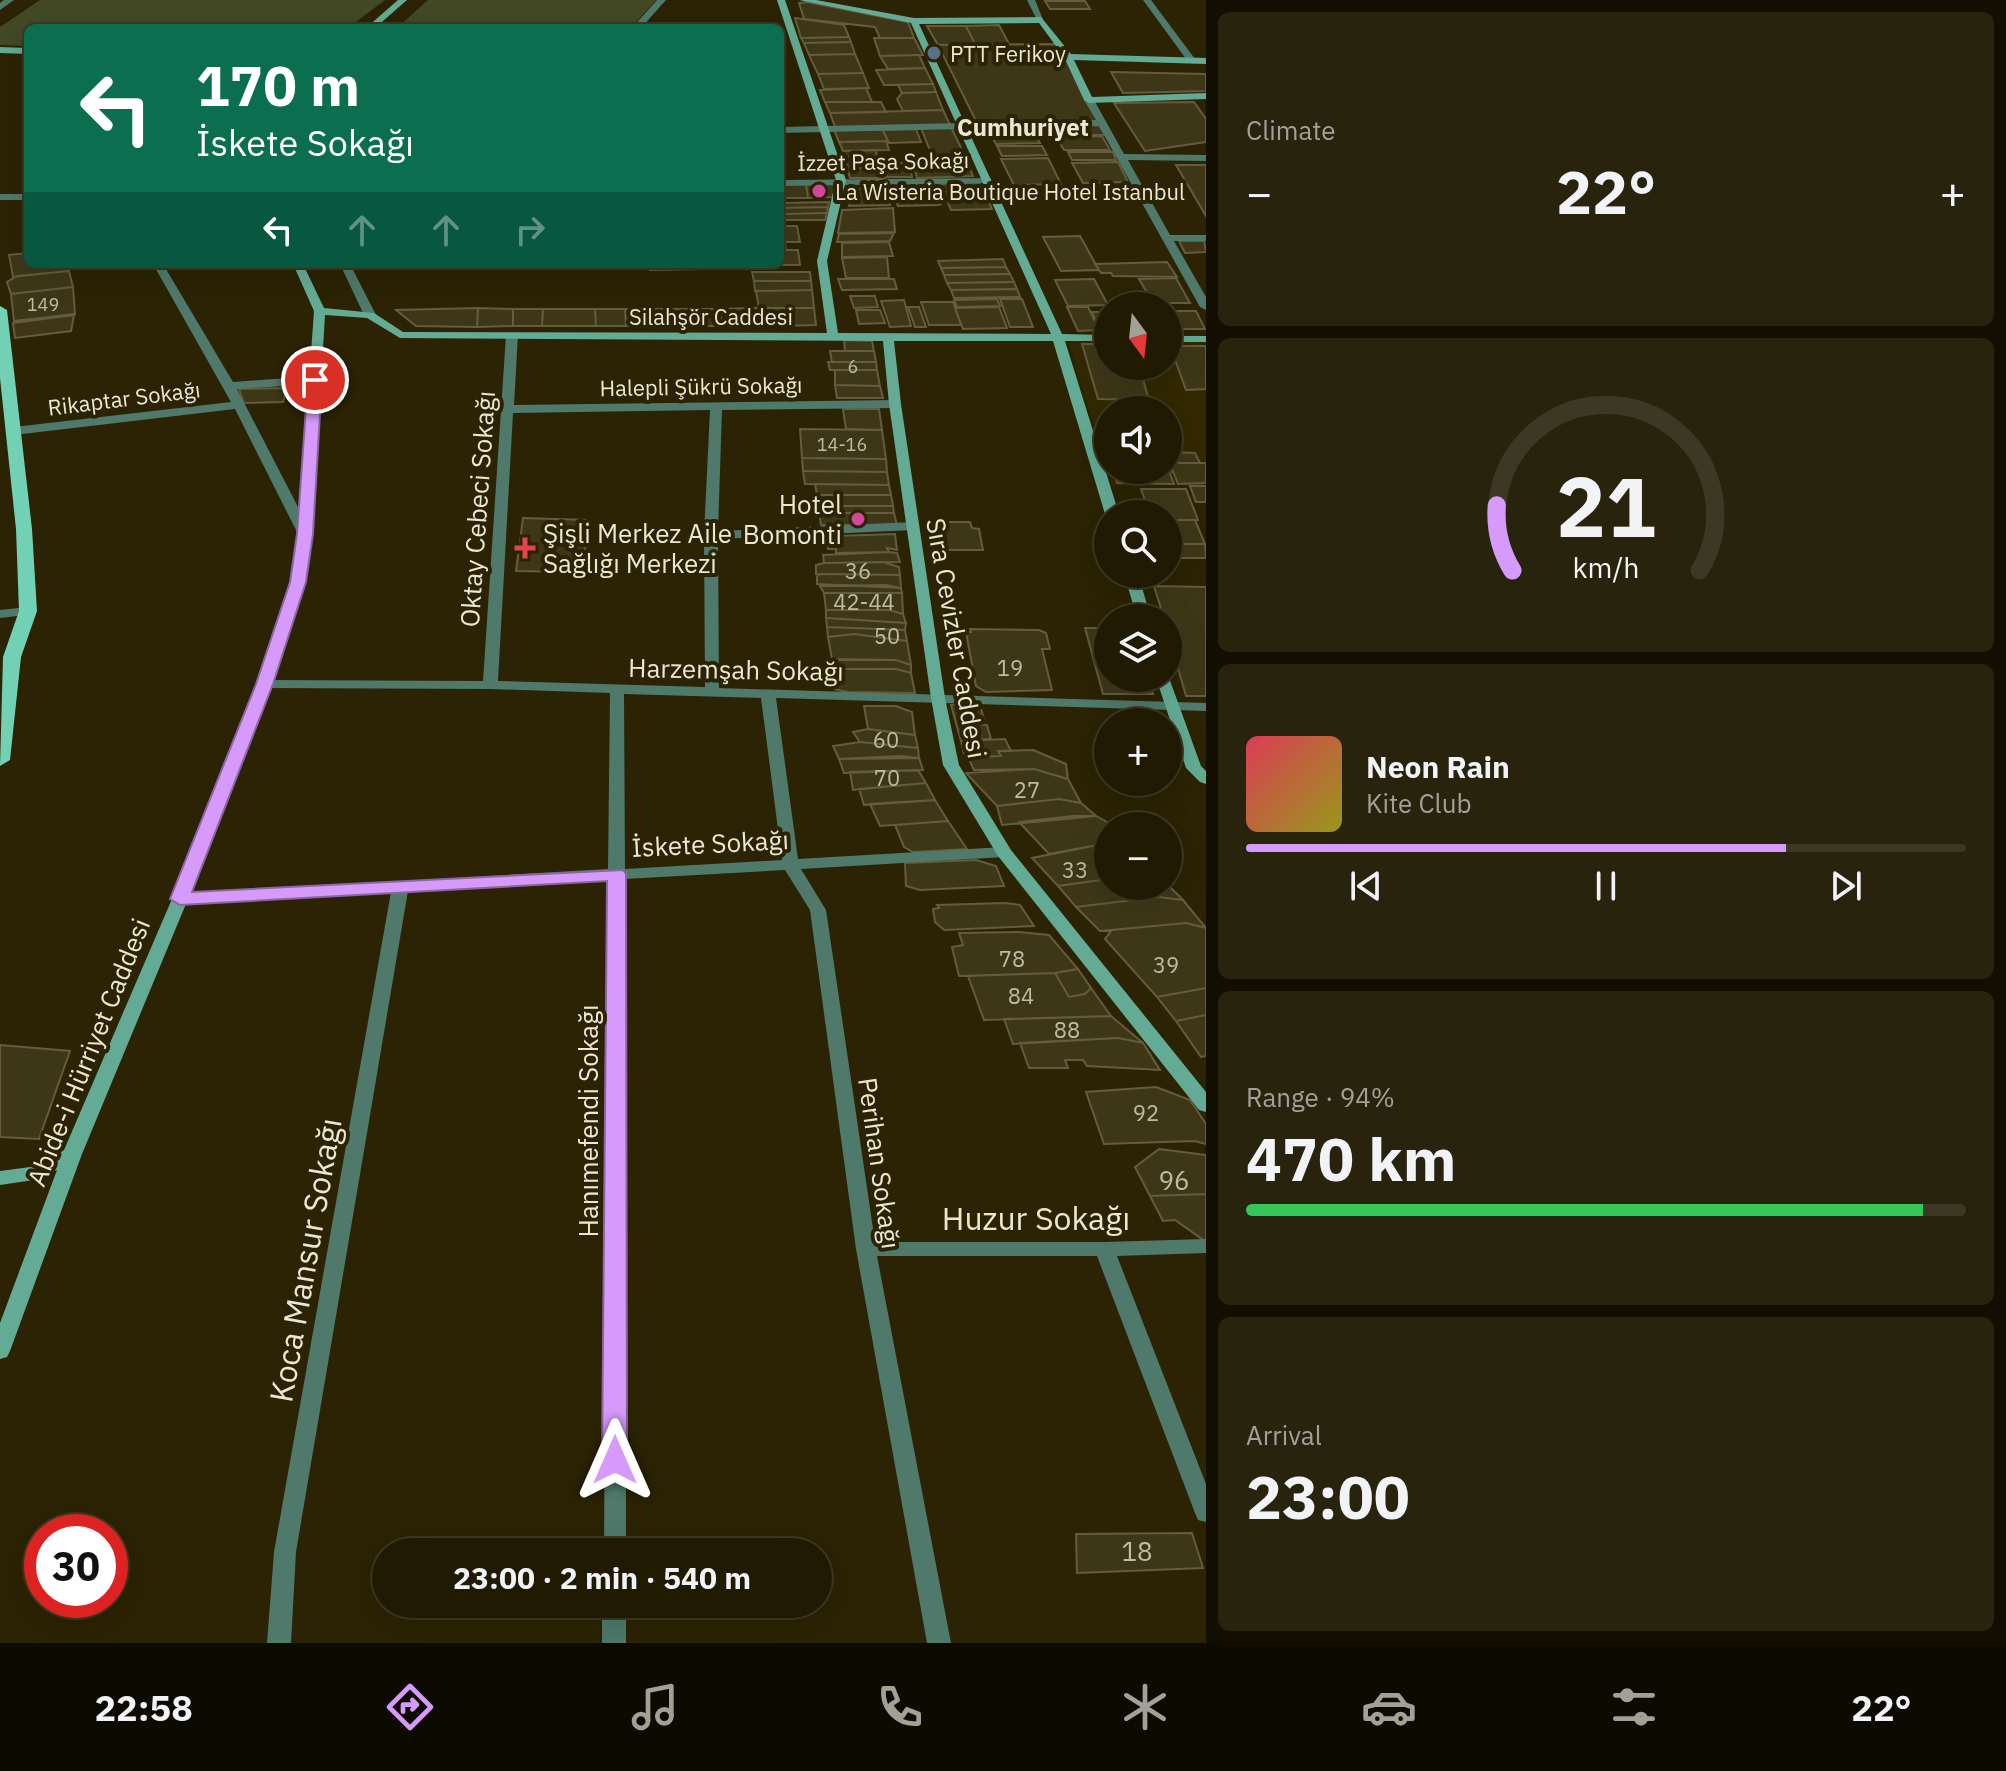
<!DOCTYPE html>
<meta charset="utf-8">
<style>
:root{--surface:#201a02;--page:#28230c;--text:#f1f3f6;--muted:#a2a199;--line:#3d3824;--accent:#d69bfa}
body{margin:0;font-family:"IBM Plex Sans",sans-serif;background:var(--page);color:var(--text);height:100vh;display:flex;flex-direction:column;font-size:30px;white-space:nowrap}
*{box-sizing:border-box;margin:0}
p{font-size:26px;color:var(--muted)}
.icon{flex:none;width:44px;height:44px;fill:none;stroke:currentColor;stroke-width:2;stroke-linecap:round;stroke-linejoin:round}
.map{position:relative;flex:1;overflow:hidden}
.sheet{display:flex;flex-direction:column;gap:12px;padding:12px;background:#120e01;width:800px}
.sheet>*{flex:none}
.banner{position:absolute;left:24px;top:24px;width:760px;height:244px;border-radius:12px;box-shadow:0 8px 32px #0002,0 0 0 2px var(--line);background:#0b6e4f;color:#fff;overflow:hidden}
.needle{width:52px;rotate:165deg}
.controls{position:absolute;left:1094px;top:292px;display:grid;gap:16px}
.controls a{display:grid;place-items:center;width:88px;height:88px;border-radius:50%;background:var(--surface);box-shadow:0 8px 32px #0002,0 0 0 2px var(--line);font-size:40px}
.speed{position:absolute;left:24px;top:1514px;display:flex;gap:16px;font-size:40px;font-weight:700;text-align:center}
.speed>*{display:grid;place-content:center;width:104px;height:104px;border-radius:50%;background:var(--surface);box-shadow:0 8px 32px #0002,0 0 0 2px var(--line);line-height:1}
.speed .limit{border:12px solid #d22;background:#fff;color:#111}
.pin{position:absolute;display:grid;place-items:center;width:68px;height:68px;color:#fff;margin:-34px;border:4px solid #fff;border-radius:50%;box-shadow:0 2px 8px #0007}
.me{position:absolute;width:88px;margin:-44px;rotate:0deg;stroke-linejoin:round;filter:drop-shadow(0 0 6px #0008)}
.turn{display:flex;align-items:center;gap:28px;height:168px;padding:0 40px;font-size:36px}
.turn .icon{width:104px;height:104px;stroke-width:2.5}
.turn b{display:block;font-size:56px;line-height:68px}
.lanes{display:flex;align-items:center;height:76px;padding:0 40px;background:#0003;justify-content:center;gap:40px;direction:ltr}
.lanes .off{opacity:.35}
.big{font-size:60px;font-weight:800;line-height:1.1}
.sheet .widget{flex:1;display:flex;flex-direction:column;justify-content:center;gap:12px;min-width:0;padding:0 28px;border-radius:12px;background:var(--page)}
.sheet .dial{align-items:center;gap:0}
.dial svg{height:208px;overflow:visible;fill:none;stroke:var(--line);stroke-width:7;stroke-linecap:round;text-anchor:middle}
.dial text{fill:var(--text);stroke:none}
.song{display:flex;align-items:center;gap:24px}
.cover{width:96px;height:96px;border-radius:12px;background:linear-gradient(135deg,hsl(350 70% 55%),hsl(60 70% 35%))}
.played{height:8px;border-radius:4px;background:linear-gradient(90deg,var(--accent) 75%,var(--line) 75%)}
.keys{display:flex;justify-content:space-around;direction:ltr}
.heat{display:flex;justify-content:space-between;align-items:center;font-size:44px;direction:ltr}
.charge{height:12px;border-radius:6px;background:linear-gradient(90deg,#34c759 94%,var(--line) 0)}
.trip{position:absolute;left:372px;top:1538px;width:460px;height:80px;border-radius:40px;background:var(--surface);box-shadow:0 8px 32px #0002,0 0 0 2px var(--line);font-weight:800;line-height:80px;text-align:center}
.menu{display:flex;height:128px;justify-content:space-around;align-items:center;background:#0d0a01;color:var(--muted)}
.menu .icon{width:56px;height:56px}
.menu .selected{color:var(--accent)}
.menu b{font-size:36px;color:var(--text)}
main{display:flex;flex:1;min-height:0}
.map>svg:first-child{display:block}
</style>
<main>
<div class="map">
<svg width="1206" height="1643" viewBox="0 0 1206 1643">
<rect width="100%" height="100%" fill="#2b2303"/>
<path fill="#322800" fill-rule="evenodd" d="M1068 340 1108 341V366H1168V341H1206V485L1112 486ZM1108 410H1168V470H1108Z"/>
<path fill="#434925" d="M40 0H385L348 28H28V46L0 45V27Z
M428 0H656L631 28H397Z"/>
<path fill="#3e3717" stroke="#645c3c" stroke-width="2" d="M1045 1H1085L1090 9H1050Z
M807 2 908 22 914 38H880L875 27 804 19 799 3Z
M795 18 844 25 849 37 801 38Z
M999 25 1009 44H975L966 26Z
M927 26H966L975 44 938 45Z
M849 37 851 42 804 43 801 38Z
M874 38H914L923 55 880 56Z
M851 42 855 54 809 55 804 43Z
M1058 44 1101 123 978 125 938 45Z
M855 54 863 73 818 74 809 55Z
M919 55 925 68 888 69 880 56Z
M925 68 933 84 884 85 876 70Z
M1111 72 1206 74V91L1123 93Z
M863 73 869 88 824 89 818 74Z
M933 84 936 92 902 93 898 85Z
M866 88 872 102H825L820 90Z
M936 92 943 110 903 111 897 99 902 93Z
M825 102H881L886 112 830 113Z
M1194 102 1206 119V142L1145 151 1114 103Z
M943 110 950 125 835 127 830 113Z
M1059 125 1064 135H1031L1025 126Z
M1099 125 1105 135H1083L1078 126Z
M1022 126 1028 135 992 136 987 127Z
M951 127 966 158H933L921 128Z
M882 129 888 141 839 142 834 130Z
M916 129 921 142 889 143 883 130Z
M1102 136 1110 150H1064L1056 137Z
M992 137H1036L1040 143 996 144Z
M886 141 889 150 843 151 839 142Z
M997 146H1042L1047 155 1002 156Z
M875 150 878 156 845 157 843 151Z
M1068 152H1113L1116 160H1072Z
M878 156 882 166 848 167 844 157Z
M1048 158 1061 184 1014 185 1001 159Z
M966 159 973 176 917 178 912 160Z
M1118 162 1128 182 1083 183 1072 163Z
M885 163H909L912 177H887Z
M1176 165H1206V216Z
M847 168H882L885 178H850Z
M979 183 983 191 943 192 939 184Z
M806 184H836L833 197 808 198Z
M806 184 808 198H780V185Z
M939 184 947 201 939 205 898 206 889 185Z
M883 188 890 205 849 206 856 189Z
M983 191 988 200 947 201 943 192Z
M988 200 992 209 951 210 947 201Z
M829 202 828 207 782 208V203Z
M828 207 827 213 783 214 782 208Z
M893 208 895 232 838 233 842 210Z
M827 213 825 220H783V214Z
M780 226H797L800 242H785L786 250H798L800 265H754L780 264Z
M894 233 890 241 837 242 839 234Z
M1080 236 1099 270 1061 271 1043 237Z
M1179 241H1204L1206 252 1185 253Z
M889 242 893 256 842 257V243Z
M28 253V264H67L69 271 13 277 9 255Z
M887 257 889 278H846L842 258Z
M1003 259 1006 267 941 268 938 261Z
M1167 262 1177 277 1113 276 1111 273H1101L1095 264Z
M648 264H701L702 269 650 270Z
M1006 267 1010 274 944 275 941 268Z
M69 271 73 287 11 294 7 282 17 276Z
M752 272H810L811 281H754Z
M1010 274 1014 282 947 283 944 275Z
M1176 278 1190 303H1153L1139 279Z
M838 279H894L897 289 842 290Z
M1094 279 1108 305 1068 306 1055 280Z
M754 281H811L812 290 755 291Z
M1014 282 1017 289 951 290 947 283Z
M73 287 75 314 14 321 11 294Z
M1017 289 1020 297 954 298 951 290Z
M812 290 814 308H759L756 291Z
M850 296H875L878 307 854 308Z
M997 299 1000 306 957 307 954 300Z
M1000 299H1022L1033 327H1010Z
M904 300 911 326 890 327 881 301Z
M921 302H953L961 325H929Z
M908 307H919L926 327H915Z
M999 307 1007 328 963 329 955 308Z
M1067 307H1088L1099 330 1078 331Z
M478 308 513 309V326L477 327Z
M478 308 477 327 416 326 396 310Z
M752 308H779L781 326 754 325Z
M752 308 754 325 722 326 719 309Z
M779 308H814L816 325 781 326Z
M513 309H543L542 326H513Z
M543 309H595L596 326H542Z
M595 309H625L626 326H596Z
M625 309H655L657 326H626Z
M655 309H689L691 326H657Z
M689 309H719L722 326H691Z
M856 310H880L885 323 859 324Z
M1171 311H1196L1205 329H1176L1170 319H1175Z
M1092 312H1108V330H1100Z
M74 315 71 331 15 338 13 323Z
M844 340 872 341 874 351H845Z
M1082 344H1108V366H1139L1149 400 1098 399Z
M1170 346H1206V389L1186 390Z
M830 351H874L876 362H832Z
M828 362H876L877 370H830Z
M835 370H877L880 386 835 385Z
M835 385 880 386 883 398H837Z
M287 388 283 402 244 403 239 389Z
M843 409H879L882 430 846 429Z
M800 429 882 430 886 459 802 458Z
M1168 452 1195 453 1200 463H1170L1173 472 1114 470H1168Z
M802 458 886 459 887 472 803 471Z
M1170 463H1206V483L1178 484Z
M1114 470 1169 471 1174 484 1117 483Z
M803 471 887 472 889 485 805 484Z
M815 484 889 485 891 495H817Z
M1190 486H1206V502H1196Z
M1141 489H1186L1198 520H1168V514H1150Z
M817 495H891L893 506H818Z
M818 506H893L894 513H819Z
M819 513H894L897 525H821Z
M523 518 588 520 583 572 516 571Z
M1168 520H1195L1205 544H1168Z
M935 522H970L972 528 979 529 983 550H938Z
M832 533 835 536 895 534 897 550 887 548 889 552 836 553V549H828L824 534Z
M1168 544H1205L1206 558H1168Z
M889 552 897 553 900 562 824 563 823 555Z
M883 562 899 567 900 575 816 574V565L824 563Z
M821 574 900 575 901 588 817 584V576Z
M886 585 901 588 902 593H824L820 586Z
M1154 586 1206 587V696H1186L1168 633V618H1164Z
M824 593H902L903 614 889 610H826Z
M826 610H889L903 614 906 623 826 618Z
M826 618 906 623 905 630 827 627Z
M827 627 905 630 907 641 854 634 828 637Z
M1085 628H1108V678H1148L1153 694H1103Z
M970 629 1039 630 1046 633 1050 649H1042L1052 690 986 692 976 686 966 632H971Z
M854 634 907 641 911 665 896 660 832 659 828 637Z
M827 660H896L911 665V673L896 669H827Z
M827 669H896L911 673 915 693 848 692 828 688Z
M980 704 984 720 974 719 975 724 987 725 991 739 961 741 951 705Z
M864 706H896L912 712 915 735 868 729Z
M868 729 915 735 918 748 860 742 853 732Z
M1005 739 1011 751H998L1001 756 968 757 964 754 961 741Z
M860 742 918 748 919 758 839 759 833 746Z
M1033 750 1066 764 1068 779 1034 769 974 770 968 757 1001 756 998 751Z
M900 756 919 758 923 770 844 773 839 759Z
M1034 769 1068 779 1081 803 1059 799 997 806 966 773Z
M918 770 926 783 853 790 850 772Z
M926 783 935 800 864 805 859 789Z
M1059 799 1081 803 1096 816 1002 825 997 806Z
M935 800 948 821 880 826 870 804Z
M1073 816H1096L1114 826H1108V843L1049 854 1019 822Z
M948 821 967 849 913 852 904 847 895 825Z
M1108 843V879L1058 886 1032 858Z
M976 860 996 866 1004 886 920 890 906 886 905 863Z
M1108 879V886L1168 885 1183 900 1158 897 1076 907 1058 886Z
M1158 897 1183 900 1206 928 1186 923 1100 931 1076 907Z
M1006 903 1020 905 1034 926 944 930 935 922 933 909 939 908 937 905Z
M1186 923 1206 928V988L1157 997 1105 939 1112 930Z
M1019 932 1049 935 1078 969 1055 973 959 976 952 947 963 945 959 933Z
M1078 969 1091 988 1085 994 1069 997 1055 973Z
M1055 973 1069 997 1085 994 1091 988 1111 1016 984 1020 968 976Z
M1206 988V1015L1176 1021 1157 997Z
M1206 1015V1056L1201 1057 1176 1021Z
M1111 1016 1143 1043 1118 1038 1013 1044 1004 1019Z
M1118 1038 1143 1043 1160 1070 1087 1066 1083 1060H1065L1068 1068H1029L1020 1043Z
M0 1045 70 1051 39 1139 0 1137Z
M1156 1087 1190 1100 1206 1124V1144L1194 1141 1104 1144 1086 1092Z
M1159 1149 1206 1155V1194L1150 1196 1135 1167Z
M1206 1194V1242L1175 1220 1163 1221 1150 1196Z
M1192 1533 1203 1568 1077 1573 1076 1534Z"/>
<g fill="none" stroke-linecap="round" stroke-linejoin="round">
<path fill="#4e796b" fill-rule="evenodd" d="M4 0H14L0 10V3Z
M657 0H666L641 28H632Z
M1027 0H1035L1044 22H1038Z
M1143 0H1151L1195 59V63H1189Z
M1089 97 1094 100 1124 154 1206 155V161L1128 160 1170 235H1206V241H1174L1206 297V310L1200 307 1099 126 780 133V127L1096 120 1084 100Z
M991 178V182L987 183 780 186V180Z
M0 194H28V200H0Z
M153 264H163L233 382 315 376 321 380 315 384 237 389 312 534 310 537H300L298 534 235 409 14 435 8 431 14 427 231 402Z
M340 264H350L376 315 374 317 364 315Z
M512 332 518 335 514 405 895 400 901 404 895 408 722 410 718 531 913 522 920 526 913 530 718 539 719 688 1206 703V711L776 698 798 859 1004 847 1012 852 1004 857 801 869 826 910 875 1242H1104L1206 1239V1253L1117 1256 1206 1484V1522L1198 1520 1195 1513 1097 1256H877L951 1643H927L856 1249 810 910 785 870 625 879 626 1552H604L608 880 408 891 296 1552 291 1643H267L274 1552 391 892 180 904 172 899 180 894 608 869 610 693 490 689 265 688 258 684 265 680 483 681 506 335ZM710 410 704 535 705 687 498 681 513 413ZM624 694 761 698 782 860 625 869Z
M28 607 33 608 35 611 33 614 0 618V610Z
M602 1604H626V1643H602Z"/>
<path fill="#63ab94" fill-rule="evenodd" d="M398 0H407L375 28H366Z
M777 0H785L846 180 827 261 838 333 1051 334 911 23 799 0H816L914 18 1041 17 1071 54 1206 58V64L1074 60 1092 97 1206 93V99L1089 103 1084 100 1064 57 1039 23 919 24 1062 334 1108 335V341H1065L1119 514H1108V517L1105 514 1053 341H894L901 404 945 698 959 765 1011 850 1206 1092V1112L1199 1110 998 856 943 765 931 698 889 404 883 341 400 338 367 318 325 315 312 534 305 582 272 684 188 899 82 1154 10 1351 7 1357 0 1359V1323L57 1170 34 1180 0 1185V1171L30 1167 64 1150 172 899 258 684 291 582 298 534 314 311 293 264H303L324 308 374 313 403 332 827 333 817 261 836 180Z
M0 47 28 48V54L0 53Z
M1168 336H1206V342H1168Z
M1124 574H1138L1151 618H1137Z
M1168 675 1201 766 1206 771V784L1200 782 1186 768 1156 678H1168Z"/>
<path fill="#72d1b4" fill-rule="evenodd" d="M0 306 7 310 32 529 37 611 21 657 10 760 0 766 3 657 19 611 16 529 0 378Z"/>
</g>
<path fill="#d69bfa" stroke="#8b65a2" stroke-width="2" d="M315 376 322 380 313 534 306 582 273 684 192 892 623 870 626 874 627 1460 624 1467 615 1470 606 1467 602 1460 607 881 180 905 170 899 256 684 290 582 297 534 308 380Z"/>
<circle fill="#5c6f8a" stroke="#2b2303" stroke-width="3" cx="934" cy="53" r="8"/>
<g fill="#d1479c" stroke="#2b2303" stroke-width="3">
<circle cx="819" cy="191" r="8"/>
<circle cx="858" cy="519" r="8"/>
</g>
<path fill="#e0444e" stroke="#2b2303" stroke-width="3" d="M521 536h8v8h8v8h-8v8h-8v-8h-8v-8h8z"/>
<g text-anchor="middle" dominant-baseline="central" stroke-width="8" stroke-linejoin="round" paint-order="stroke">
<g font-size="18" fill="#c0bba6">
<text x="43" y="304">149</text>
<text x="853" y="366">6</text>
<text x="842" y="444">14-16</text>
</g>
<g font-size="22" fill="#ece7d5" stroke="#2b2303" text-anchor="start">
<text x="950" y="53">PTT Ferikoy</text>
<text x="835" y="191">La Wisteria Boutique Hotel Istanbul</text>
</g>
<g font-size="22" fill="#ece7d5" stroke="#2b2303">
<text transform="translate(883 161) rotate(-1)">İzzet Paşa Sokağı</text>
<text x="711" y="316">Silahşör Caddesi</text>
<text transform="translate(701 386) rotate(-1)">Halepli Şükrü Sokağı</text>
<text transform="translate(124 398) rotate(-7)">Rikaptar Sokağı</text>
</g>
<g font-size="22" fill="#c0bba6">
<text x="858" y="570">36</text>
<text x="864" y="601">42-44</text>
<text x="887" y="635">50</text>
<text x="1010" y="667">19</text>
<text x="886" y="739">60</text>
<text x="887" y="777">70</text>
<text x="1027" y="789">27</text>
<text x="1075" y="869">33</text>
<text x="1012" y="958">78</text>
<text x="1166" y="964">39</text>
<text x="1021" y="995">84</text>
<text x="1067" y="1029">88</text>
<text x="1146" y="1112">92</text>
</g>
<g font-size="24" font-weight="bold" fill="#ece7d5" stroke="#2b2303">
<text x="1023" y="127">Cumhuriyet</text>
</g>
<g font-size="26" fill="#ece7d5" stroke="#2b2303" text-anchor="end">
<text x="842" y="504">Hotel<tspan x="842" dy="30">Bomonti</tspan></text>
<text x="543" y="533" text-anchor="start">Şişli Merkez Aile<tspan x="543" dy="30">Sağlığı Merkezi</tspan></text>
</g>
<g font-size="26" fill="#ece7d5" stroke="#2b2303">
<text transform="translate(477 509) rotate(-86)">Oktay Cebeci Sokağı</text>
<text transform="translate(957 638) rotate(80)">Sıra Cevizler Caddesi</text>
<text transform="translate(736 669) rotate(1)">Harzemşah Sokağı</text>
<text transform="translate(710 843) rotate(-3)">İskete Sokağı</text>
<text transform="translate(88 1052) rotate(-68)">Abide-i Hürriyet Caddesi</text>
<text transform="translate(588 1121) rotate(-90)">Hanımefendi Sokağı</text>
<text transform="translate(880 1163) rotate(82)">Perihan Sokağı</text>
</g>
<g font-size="26" fill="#c0bba6">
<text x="1174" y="1180">96</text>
<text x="1137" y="1551">18</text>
</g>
<g font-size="32" fill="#ece7d5" stroke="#2b2303">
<text x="1036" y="1218">Huzur Sokağı</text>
<text transform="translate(305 1260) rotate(-80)">Koca Mansur Sokağı</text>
</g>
</g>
</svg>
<div class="controls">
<a><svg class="needle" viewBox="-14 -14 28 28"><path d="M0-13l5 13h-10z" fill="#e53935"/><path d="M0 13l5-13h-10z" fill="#a2a199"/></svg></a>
<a><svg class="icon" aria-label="sound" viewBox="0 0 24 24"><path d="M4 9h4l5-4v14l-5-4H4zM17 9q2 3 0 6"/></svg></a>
<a><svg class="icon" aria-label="search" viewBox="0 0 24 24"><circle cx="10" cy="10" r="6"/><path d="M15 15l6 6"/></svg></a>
<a><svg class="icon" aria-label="layers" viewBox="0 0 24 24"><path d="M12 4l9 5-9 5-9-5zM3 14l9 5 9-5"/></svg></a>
<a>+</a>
<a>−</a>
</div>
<div class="speed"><div class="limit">30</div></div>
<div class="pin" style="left:315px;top:380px;background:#d93025"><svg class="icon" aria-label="arrive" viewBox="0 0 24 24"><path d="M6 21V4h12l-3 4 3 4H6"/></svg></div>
<svg class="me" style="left:615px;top:1460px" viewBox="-20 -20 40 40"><path d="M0-17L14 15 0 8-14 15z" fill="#d69bfa" stroke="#fff" stroke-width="4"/></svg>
<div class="trip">23:00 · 2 min · 540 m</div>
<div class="banner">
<div class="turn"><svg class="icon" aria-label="left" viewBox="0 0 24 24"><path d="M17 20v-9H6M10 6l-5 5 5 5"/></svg><div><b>170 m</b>İskete Sokağı</div></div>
<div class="lanes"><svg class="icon" aria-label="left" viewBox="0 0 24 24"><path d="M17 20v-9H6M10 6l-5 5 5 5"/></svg><svg class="icon off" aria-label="ahead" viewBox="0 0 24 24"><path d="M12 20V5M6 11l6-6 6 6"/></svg><svg class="icon off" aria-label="ahead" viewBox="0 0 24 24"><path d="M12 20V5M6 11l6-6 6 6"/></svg><svg class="icon off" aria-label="right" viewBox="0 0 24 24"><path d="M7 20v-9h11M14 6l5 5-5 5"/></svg></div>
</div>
</div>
<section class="sheet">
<div class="widget"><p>Climate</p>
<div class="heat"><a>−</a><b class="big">22°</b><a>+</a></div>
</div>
<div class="widget dial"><svg viewBox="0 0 100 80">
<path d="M14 69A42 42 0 1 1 86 69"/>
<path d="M14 69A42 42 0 0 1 8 44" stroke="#d69bfa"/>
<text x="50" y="56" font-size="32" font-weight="700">21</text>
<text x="50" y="72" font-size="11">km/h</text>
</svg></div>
<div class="widget">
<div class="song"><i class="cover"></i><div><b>Neon Rain</b><p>Kite Club</p></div></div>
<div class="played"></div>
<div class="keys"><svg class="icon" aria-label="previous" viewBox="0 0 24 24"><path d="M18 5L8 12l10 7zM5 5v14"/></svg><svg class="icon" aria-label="pause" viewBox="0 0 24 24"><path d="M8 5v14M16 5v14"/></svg><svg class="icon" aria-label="next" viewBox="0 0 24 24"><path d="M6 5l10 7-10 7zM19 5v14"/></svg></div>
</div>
<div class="widget"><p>Range · 94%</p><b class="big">470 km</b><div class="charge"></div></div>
<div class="widget"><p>Arrival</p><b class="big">23:00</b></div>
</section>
</main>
<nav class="menu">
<b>22:58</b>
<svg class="icon selected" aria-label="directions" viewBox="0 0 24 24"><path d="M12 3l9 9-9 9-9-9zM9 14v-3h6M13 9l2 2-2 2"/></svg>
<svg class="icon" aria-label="music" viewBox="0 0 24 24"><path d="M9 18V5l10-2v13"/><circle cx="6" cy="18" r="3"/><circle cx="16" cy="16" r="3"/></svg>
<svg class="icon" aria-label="phone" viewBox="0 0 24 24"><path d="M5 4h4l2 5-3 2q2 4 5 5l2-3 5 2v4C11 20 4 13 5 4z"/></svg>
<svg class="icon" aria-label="climate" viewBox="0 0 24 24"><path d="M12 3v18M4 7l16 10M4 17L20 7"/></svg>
<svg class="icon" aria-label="car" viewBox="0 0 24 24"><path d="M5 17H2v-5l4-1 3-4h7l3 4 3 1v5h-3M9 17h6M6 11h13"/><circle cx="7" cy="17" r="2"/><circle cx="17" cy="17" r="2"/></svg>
<svg class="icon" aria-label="filters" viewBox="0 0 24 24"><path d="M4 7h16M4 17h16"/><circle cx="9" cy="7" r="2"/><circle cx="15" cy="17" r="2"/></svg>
<b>22°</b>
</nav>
